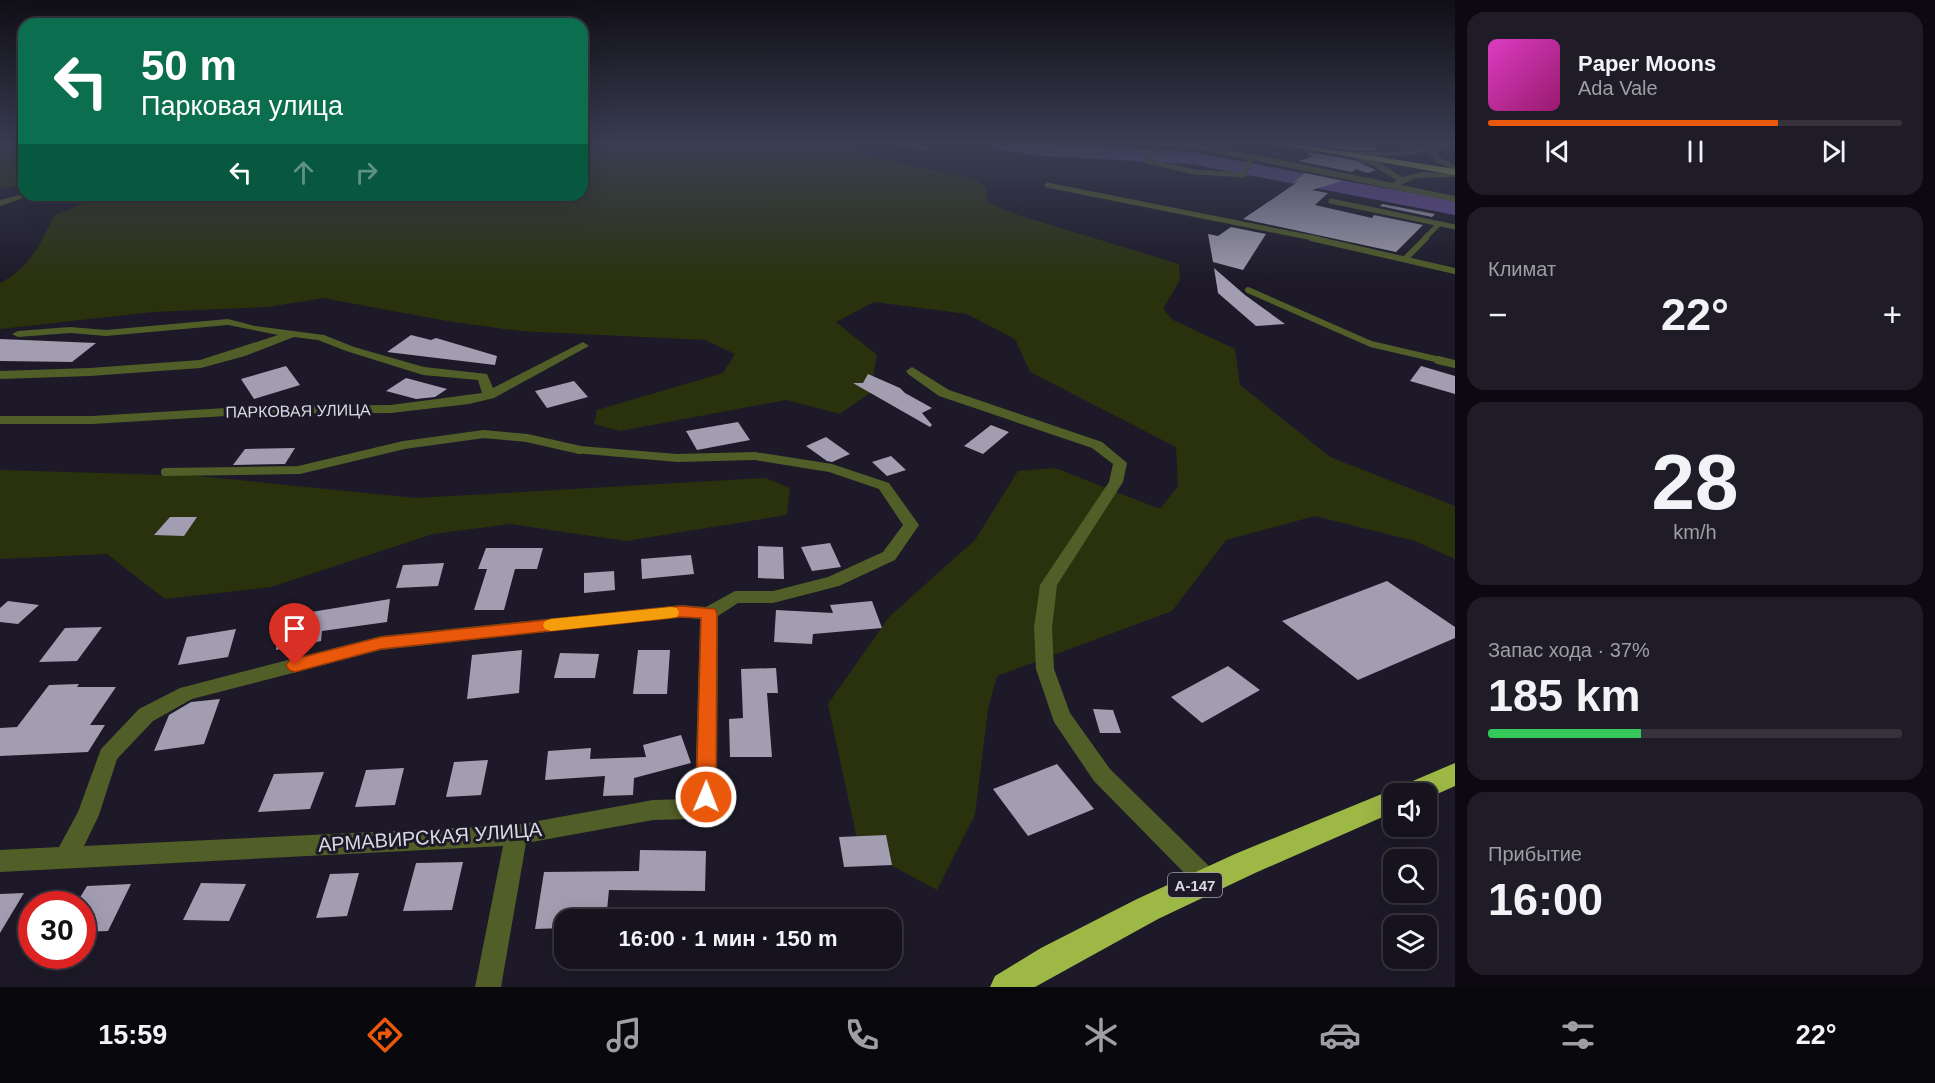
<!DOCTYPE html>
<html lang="ru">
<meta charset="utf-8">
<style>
:root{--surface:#16131e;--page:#1f1c27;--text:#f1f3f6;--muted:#9e9ea4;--line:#35323c;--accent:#ea580c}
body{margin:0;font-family:Helvetica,sans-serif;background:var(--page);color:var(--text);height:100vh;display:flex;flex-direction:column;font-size:22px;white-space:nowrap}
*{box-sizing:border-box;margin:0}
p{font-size:20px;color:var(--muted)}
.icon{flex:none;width:33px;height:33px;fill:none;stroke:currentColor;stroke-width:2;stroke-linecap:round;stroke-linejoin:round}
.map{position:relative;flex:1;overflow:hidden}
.drawer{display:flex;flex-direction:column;gap:12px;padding:12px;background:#0c0a10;width:480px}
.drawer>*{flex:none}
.hud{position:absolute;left:18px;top:18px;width:570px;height:183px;border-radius:18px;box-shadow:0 6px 24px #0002,0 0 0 2px var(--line);background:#0b6e4f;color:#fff;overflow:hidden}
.fabs{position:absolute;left:1383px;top:783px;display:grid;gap:12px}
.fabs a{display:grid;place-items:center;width:54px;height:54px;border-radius:12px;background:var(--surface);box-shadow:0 6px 24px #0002,0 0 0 2px var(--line);font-size:30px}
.speed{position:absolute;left:18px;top:891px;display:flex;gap:12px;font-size:30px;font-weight:700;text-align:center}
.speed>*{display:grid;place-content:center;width:78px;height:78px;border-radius:50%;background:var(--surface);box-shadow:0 6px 24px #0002,0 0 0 2px var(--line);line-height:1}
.speed .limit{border:9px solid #d22;background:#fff;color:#111}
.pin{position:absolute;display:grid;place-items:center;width:51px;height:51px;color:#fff;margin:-62px -26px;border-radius:50% 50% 50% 0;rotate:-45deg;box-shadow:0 0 6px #0007}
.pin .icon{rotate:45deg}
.me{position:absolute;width:66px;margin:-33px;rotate:1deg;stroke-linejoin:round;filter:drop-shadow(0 0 4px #0008)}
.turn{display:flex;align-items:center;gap:21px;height:126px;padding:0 24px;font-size:27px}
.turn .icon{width:78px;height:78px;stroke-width:2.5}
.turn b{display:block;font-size:42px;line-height:51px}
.lanes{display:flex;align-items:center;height:57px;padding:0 24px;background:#0003;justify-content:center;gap:30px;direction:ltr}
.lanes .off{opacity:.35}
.big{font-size:45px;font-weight:700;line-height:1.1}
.drawer .widget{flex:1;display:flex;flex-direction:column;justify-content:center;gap:9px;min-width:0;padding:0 21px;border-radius:18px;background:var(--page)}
.drawer .dial{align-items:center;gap:0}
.dial b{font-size:78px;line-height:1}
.song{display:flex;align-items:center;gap:18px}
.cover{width:72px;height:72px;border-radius:9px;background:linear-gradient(135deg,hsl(310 70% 55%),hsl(320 70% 35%))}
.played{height:6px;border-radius:3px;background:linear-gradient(90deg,var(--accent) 70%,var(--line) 70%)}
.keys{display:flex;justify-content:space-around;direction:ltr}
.heat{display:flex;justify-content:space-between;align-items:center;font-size:33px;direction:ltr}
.charge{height:9px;border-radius:4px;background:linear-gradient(90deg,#34c759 37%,var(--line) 0)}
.trip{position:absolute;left:554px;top:909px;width:348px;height:60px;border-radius:18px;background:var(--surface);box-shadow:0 6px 24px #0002,0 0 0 2px var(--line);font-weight:700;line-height:60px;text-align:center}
.tab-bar{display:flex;height:96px;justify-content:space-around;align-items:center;background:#09080c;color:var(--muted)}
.tab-bar .icon{width:42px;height:42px}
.tab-bar .active{color:var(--accent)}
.tab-bar b{font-size:27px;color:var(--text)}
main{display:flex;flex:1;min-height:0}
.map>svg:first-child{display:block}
</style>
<main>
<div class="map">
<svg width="1455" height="987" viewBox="0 0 1455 987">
<rect width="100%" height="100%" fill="#1d1928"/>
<path fill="#2a320d" d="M0 144H24V185L0 189Z
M582 144H845L872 157 976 180 985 187 989 203 1018 215 1179 264 1180 280 1163 309 1173 320 1235 349 1240 385 1330 457 1455 506V559L1415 541 1315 516 1226 540 1172 611 997 676 988 709 975 815 937 890 859 848 828 704 889 617 975 540 1018 471 1055 468 1160 509 1178 486 1176 447 1030 372 1015 339 967 314 874 302 836 322 877 355 870 393 840 414 786 400 620 431 594 424 597 410 723 373 735 354 705 340 520 331 447 321 323 298 268 307 153 312 0 329V283C28 269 42 243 54 215L105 195H582Z
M0 470 198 476 416 498 766 478 790 488 787 515 626 541 510 524 433 534 271 587 165 599 107 554 0 559Z"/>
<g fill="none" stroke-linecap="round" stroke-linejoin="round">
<path fill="#674d97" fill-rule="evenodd" d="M991 144H1042L1191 152 1455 201V215L1191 164 1043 156 1000 150 993 148Z"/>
</g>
<path fill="#a29db0" d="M1312 144H1371L1377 150H1348Z
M1308 152 1354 160 1376 170 1368 173 1356 169 1352 172 1298 161 1314 156 1308 155Z
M1305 173 1342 181 1312 190 1328 193 1315 205 1372 218 1374 215 1423 225 1396 252 1243 219 1299 181 1294 182Z
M1382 204 1435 214 1432 217 1380 206Z
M1231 227 1266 234 1243 270 1213 262 1208 234 1218 236Z
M1214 268 1245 295 1285 324 1256 326 1218 293Z
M411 335 431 340 436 338 497 356 495 365 387 352Z
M0 339 96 343 72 362 0 361Z
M286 366 300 385 254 399 241 379Z
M1421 366 1455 376V394L1410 381Z
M868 374 900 388 905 393 932 408 922 413 932 425 930 427 853 383H863Z
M406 378 447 389 435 397 416 399 386 391Z
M574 381 588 397 547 408 535 391Z
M738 422 750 440 697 450 686 431Z
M991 425 1009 432 983 454 964 446Z
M826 437 850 454 832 462 827 461 806 446Z
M295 448 285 464 233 465 245 449Z
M891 456 906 470 887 476 872 462Z
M170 517H197L184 536 154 535Z
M830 543 841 567 812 571 801 547Z
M758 546 783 547 784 579 758 578Z
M486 548H543L537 569H515L504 610H474L487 569H478Z
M691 555 694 574 642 579 641 559Z
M444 563 438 586 396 588 403 565Z
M614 571 615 590 584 593V573Z
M1387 581 1455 627V638L1358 680 1282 621Z
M390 599 387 622 322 631 321 641 276 650 281 617Z
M8 601 39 605 18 624 0 622V608Z
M872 601 882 628 813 634 812 644 774 642 776 610 833 613 830 605Z
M102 627 77 661 39 662 65 628Z
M236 629 228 657 178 665 187 637Z
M522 650 519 693 467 699 472 655Z
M638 650H670L667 694H633Z
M560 653 599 654 595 678H554Z
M1228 666 1260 690 1202 723 1171 697Z
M776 668 778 693H767L772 757H730L729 719 743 718 741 669Z
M79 684 77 687H116L90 725H105L88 752 0 756V728L17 727 49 685Z
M220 699 204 744 154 751 169 715 191 702Z
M1093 709 1113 710 1121 733H1100Z
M681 735 691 763 634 778 633 795 603 796 605 776 545 780 548 751 591 748 590 759 646 757 643 745Z
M488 760 481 795 446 797 454 762Z
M1057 764 1094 809 1028 836 993 789Z
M404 768 395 805 355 807 366 770Z
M324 772 310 809 258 812 274 774Z
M886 835 892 865 844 867 839 837Z
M640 850 706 851 705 891 609 890 606 920H564V928L535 929 544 872 639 871Z
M463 862 452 910 403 911 416 863Z
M359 873 347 916 316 918 330 874Z
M201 883 246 884 229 921 183 920Z
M131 884 108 931 82 932V904H76L87 886Z
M24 893 0 933V894Z"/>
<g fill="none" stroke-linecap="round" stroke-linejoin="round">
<path stroke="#515e27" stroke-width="5" d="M1158 144 1147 161 1195 172 1244 175 1252 157
M1047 185 1318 239
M1331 201 1455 227
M1424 239 1439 224"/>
<path stroke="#515e27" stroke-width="6" d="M1311 238 1455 271
M1405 259 1426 238
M1248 290 1371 344 1444 361"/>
<path stroke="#515e27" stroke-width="8" d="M1438 360 1455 364
M165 472 299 470 404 445 484 434 527 438 580 450"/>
<path fill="#515e27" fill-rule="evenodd" d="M898 144H913L930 149 926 151Z
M1174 144H1191L1261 156 1393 183 1396 180 1373 166 1356 160 1360 158 1379 162 1402 177 1423 172 1455 173V177L1415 178 1401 185 1455 196V202Z
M1441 144H1453L1435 151 1440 158 1455 165V170L1438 163 1428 152 1398 156H1345L1341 154 1345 152H1398Z
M24 194 32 195 0 206V200Z
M228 319 255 326 324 335 354 347 424 367 487 374 493 388 579 344 583 342 589 346 494 398 469 404 391 413 260 414 92 424H0V416H92L260 406 391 405 482 393 478 380 423 375 346 351 318 340 294 337 245 356 201 368 90 376 0 379V371L90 368 200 360 278 335 228 325 106 336 70 333 18 337 12 334 18 331 70 327 106 330Z
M912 367 949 390 1102 442 1127 463 1123 482 1057 585 1052 628 1054 669 1070 713 1110 769 1214 871 1218 879 1214 887 1206 890 1198 887 1094 781 1054 722 1036 669 1034 628 1040 585 1109 482 1113 464 1092 448 939 396 908 374 906 371Z
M580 446 677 454 755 452 832 464 889 483 919 525 895 560 839 586 773 603H738L718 616 717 797 714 804 699 816 691 819 653 820 526 843 501 987H475L503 846 0 872V850L59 847 78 812 101 749 139 709 180 688 381 636 681 605 706 607 735 591H773L828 577 883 552 903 525 879 489 829 472 755 460 677 462 575 453 573 450 575 447ZM681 617 700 619 695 793 687 799 653 800 516 825 84 846 99 815 117 759 153 721 192 699 381 650Z"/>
<path fill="#9eb846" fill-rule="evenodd" d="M1276 144H1297L1455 169V175Z
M1455 763V786L1426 799V794H1394V812L1255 873 1158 919 1035 987H990L995 976 1041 948 1137 899 1235 854 1394 789 1399 790 1401 786Z"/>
</g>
<linearGradient id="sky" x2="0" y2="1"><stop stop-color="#100e16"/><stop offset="0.51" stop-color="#3a3e53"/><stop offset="1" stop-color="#3a3e53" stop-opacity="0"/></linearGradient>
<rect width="1455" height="282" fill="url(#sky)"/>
<path fill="#ea580c" stroke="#983908" stroke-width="1.5" d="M681 606 715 609 717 613 716 797 713 803 706 805 699 803 696 797 701 618 681 617 381 649 295 672 289 670 286 665 289 661 295 659 381 637Z"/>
<path fill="#f59e0b" d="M671 607 677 608 679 613 677 617 671 618 551 631 545 629 543 625 545 621 551 619Z"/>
<g text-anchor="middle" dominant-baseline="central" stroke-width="6" stroke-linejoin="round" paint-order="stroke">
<rect fill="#1d1928" stroke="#a19faa" stroke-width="1.5" x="1168" y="873" width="54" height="24" rx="4.5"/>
<g font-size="15" font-weight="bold" fill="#dad8e2">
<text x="1195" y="885">А-147</text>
</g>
<g font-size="16" fill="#dad8e2" stroke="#1d1928">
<text transform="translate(298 411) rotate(-1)">ПАРКОВАЯ УЛИЦА</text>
</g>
<g font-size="20" fill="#dad8e2" stroke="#1d1928">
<text transform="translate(430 837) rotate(-4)">АРМАВИРСКАЯ УЛИЦА</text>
</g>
</g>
</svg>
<div class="fabs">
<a><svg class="icon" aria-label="sound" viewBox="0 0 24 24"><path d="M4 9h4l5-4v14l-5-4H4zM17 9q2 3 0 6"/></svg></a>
<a><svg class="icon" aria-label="search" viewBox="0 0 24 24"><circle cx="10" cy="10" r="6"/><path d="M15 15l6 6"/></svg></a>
<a><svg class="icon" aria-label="layers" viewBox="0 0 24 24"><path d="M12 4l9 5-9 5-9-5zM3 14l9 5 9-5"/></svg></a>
</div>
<div class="speed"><div class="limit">30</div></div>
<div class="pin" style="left:295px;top:665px;background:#d93025"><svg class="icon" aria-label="arrive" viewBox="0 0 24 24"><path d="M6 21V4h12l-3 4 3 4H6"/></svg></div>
<svg class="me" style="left:706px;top:797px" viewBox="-20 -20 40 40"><circle r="17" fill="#ea580c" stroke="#fff" stroke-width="3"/><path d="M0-11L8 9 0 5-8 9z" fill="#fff"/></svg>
<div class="trip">16:00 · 1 мин · 150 m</div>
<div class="hud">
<div class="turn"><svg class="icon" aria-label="left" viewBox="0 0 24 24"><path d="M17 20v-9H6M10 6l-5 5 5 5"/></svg><div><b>50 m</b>Парковая улица</div></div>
<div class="lanes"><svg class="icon" aria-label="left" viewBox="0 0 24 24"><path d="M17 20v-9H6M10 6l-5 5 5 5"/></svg><svg class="icon off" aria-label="ahead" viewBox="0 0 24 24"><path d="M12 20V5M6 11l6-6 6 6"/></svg><svg class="icon off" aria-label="right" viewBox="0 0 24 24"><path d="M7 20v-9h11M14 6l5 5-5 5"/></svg></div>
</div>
</div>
<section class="drawer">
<div class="widget">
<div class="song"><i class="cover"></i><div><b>Paper Moons</b><p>Ada Vale</p></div></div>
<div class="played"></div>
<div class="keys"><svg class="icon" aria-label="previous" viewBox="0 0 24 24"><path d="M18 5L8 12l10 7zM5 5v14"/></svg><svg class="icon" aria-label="pause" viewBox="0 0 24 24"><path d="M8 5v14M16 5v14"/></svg><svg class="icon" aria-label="next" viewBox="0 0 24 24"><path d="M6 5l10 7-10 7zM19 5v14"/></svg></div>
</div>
<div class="widget"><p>Климат</p>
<div class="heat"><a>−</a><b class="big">22°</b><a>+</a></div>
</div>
<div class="widget dial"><b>28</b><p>km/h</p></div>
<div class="widget"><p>Запас хода · 37%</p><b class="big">185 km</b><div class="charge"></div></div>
<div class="widget"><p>Прибытие</p><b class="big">16:00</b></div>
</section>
</main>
<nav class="tab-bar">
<b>15:59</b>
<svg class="icon active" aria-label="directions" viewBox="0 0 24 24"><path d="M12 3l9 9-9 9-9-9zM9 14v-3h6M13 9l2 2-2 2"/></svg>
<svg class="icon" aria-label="music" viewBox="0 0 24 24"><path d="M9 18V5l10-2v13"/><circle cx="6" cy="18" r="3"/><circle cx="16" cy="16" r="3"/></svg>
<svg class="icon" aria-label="phone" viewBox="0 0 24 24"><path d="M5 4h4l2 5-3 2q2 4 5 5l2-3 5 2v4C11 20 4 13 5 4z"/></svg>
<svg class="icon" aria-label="climate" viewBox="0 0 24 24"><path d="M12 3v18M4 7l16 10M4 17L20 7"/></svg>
<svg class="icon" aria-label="car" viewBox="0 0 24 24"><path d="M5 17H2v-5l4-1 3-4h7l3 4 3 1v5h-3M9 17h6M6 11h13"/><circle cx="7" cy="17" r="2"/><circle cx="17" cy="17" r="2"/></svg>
<svg class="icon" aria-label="filters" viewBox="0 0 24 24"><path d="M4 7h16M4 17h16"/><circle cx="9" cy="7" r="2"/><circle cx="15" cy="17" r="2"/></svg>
<b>22°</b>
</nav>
